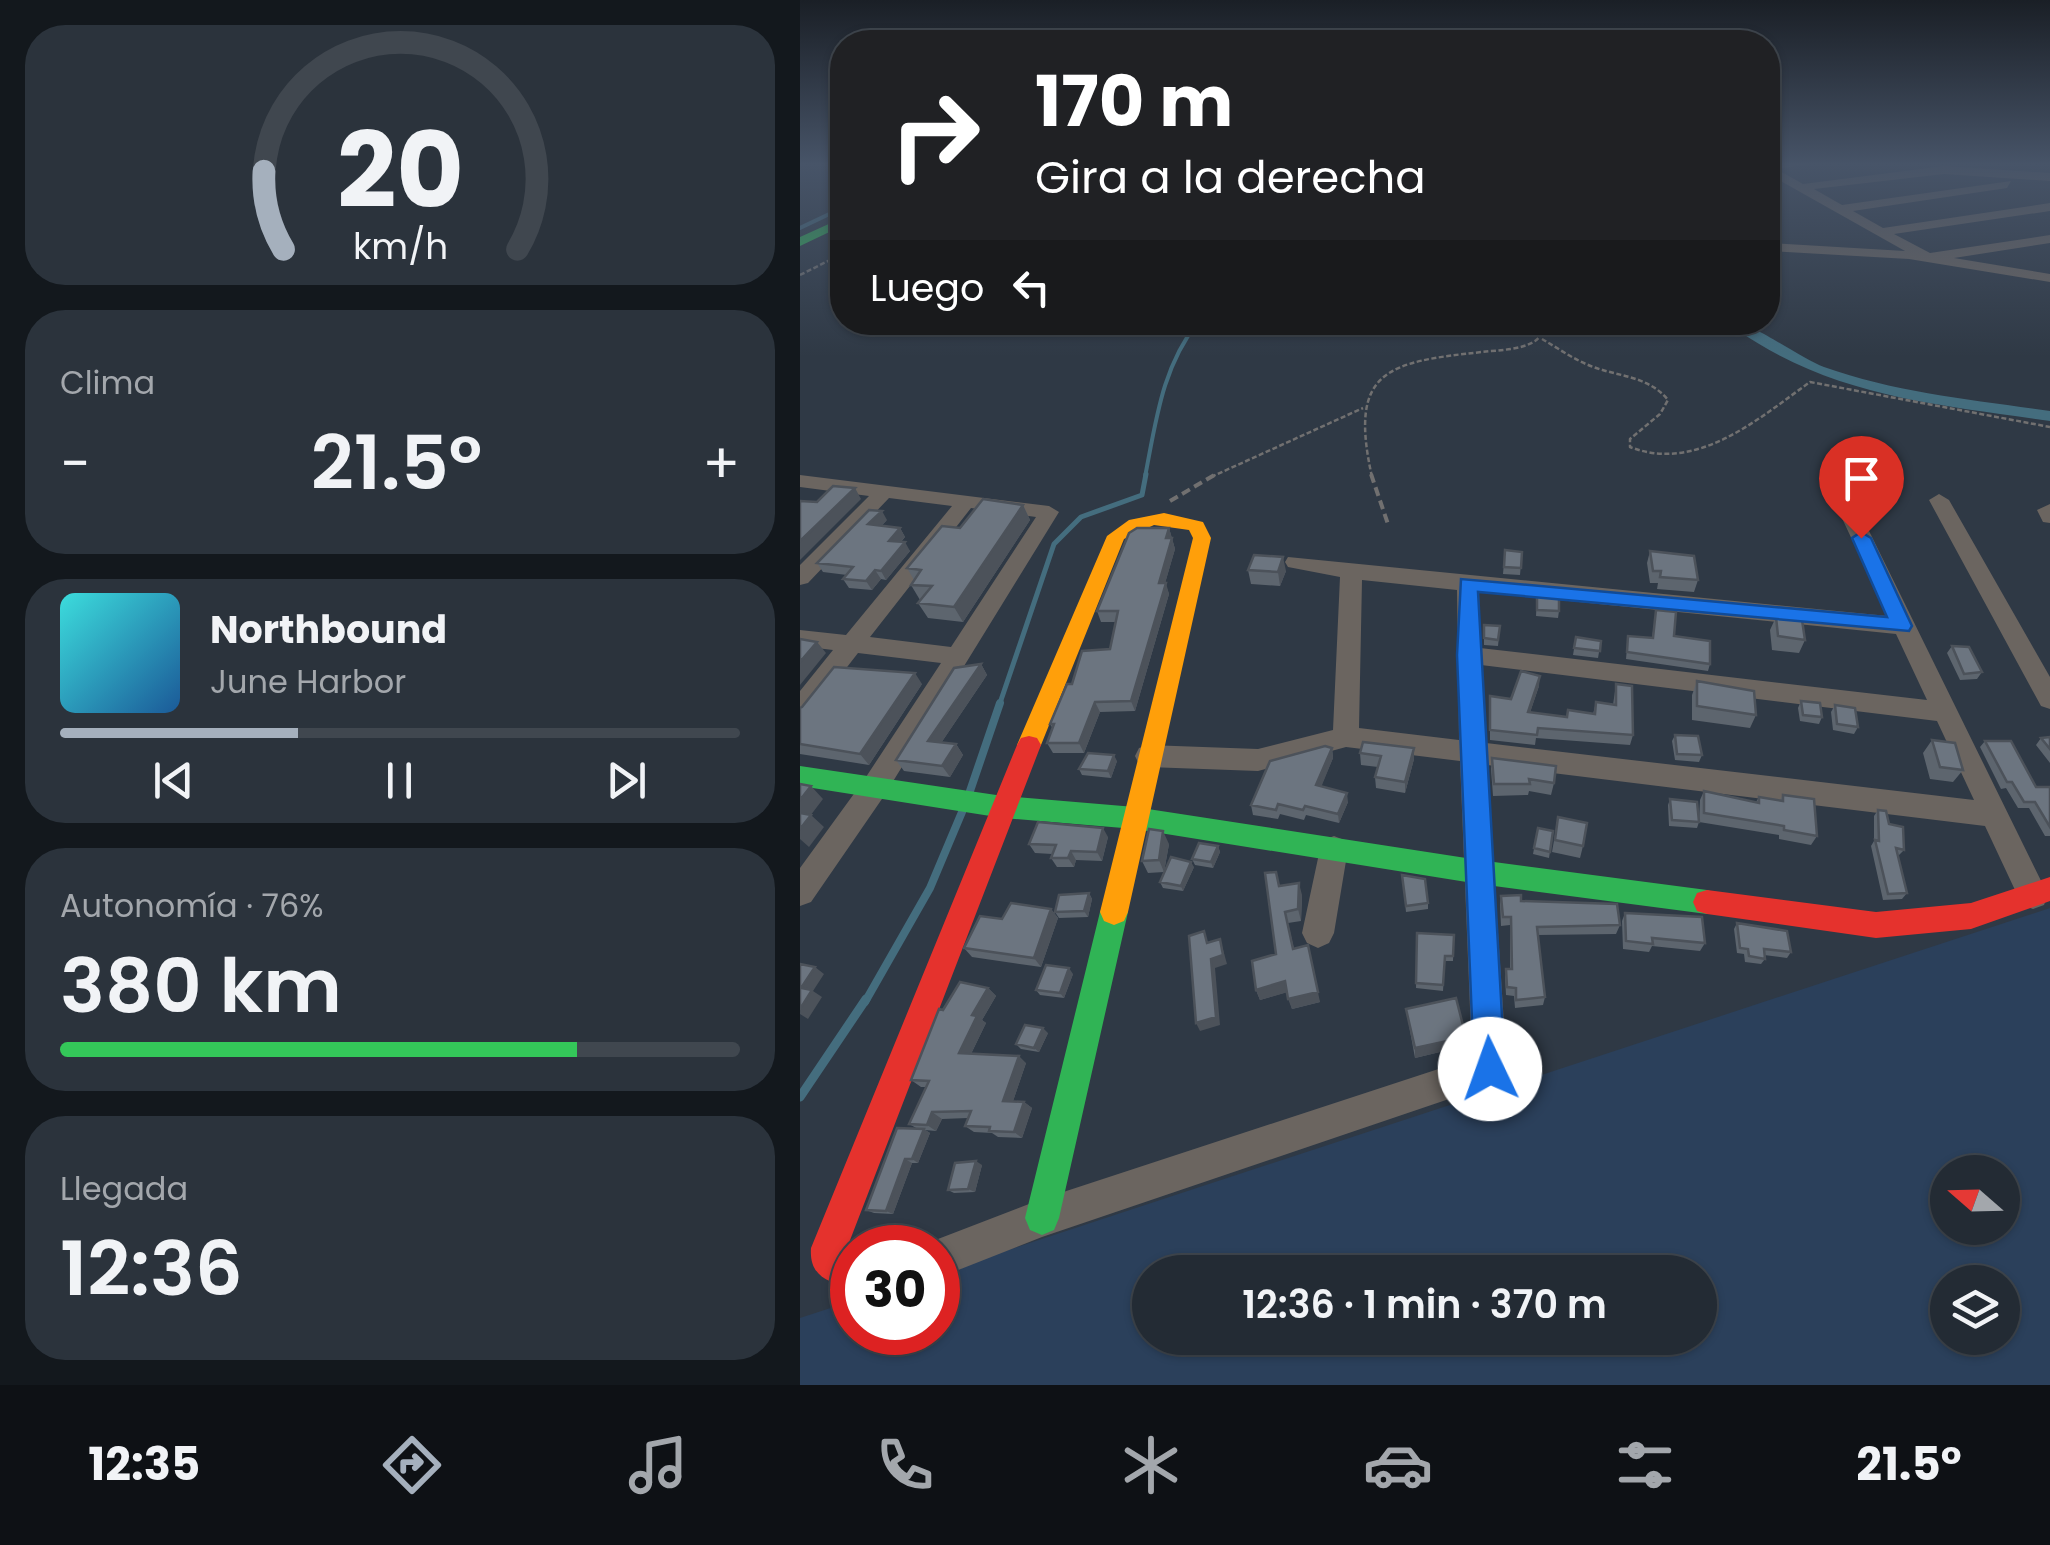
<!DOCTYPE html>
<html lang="es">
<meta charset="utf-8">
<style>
:root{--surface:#232b34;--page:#2b333c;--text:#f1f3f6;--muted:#a3a7ac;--line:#40474f;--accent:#a5b0bd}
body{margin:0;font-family:Poppins,sans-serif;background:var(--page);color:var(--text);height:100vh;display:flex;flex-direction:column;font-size:38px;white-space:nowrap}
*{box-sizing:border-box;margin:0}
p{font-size:32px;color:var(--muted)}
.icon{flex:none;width:55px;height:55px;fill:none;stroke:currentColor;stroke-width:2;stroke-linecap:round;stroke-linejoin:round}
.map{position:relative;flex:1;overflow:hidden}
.side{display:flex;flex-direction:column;gap:25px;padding:25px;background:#13181d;width:800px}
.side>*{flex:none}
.banner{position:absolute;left:30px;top:30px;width:950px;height:305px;border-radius:40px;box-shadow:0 2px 8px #0004,0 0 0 2px var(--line);background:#202124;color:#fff;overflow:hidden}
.needle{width:65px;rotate:290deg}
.tools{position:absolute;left:1130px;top:1155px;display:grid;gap:20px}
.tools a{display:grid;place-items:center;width:90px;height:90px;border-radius:50%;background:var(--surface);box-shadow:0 2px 8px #0004,0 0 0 2px var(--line);font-size:50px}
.speed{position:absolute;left:30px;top:1225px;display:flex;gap:20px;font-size:50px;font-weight:700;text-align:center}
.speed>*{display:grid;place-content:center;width:130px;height:130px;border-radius:50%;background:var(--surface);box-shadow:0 2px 8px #0004,0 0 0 2px var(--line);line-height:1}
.speed .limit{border:15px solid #d22;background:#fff;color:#111}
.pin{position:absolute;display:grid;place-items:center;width:85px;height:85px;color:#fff;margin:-102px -42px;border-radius:50% 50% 50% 0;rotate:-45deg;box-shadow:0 0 10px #0007}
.pin .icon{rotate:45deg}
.me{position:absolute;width:110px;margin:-55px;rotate:357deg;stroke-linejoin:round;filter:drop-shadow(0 0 8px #0008)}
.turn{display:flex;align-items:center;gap:35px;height:210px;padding:0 40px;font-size:45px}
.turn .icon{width:130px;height:130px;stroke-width:2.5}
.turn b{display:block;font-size:70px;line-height:85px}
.then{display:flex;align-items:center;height:95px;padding:0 40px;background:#0003;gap:20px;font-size:38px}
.big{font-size:75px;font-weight:600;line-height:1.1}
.side .widget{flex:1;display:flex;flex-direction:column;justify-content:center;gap:15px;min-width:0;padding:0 35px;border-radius:40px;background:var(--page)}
.side .dial{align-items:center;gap:0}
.dial svg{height:260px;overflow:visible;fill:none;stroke:var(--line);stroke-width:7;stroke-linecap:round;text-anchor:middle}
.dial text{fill:var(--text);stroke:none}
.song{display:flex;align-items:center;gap:30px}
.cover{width:120px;height:120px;border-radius:15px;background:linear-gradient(135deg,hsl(180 70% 55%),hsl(210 70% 35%))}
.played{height:10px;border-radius:5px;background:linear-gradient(90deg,var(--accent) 35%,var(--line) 35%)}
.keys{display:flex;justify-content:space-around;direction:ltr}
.heat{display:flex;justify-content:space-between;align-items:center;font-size:55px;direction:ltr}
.charge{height:15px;border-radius:8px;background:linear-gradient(90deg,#34c759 76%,var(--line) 0)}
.trip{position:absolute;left:332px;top:1255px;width:585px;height:100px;border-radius:50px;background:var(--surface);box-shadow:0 2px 8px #0004,0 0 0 2px var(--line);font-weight:600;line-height:100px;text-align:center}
.tabs{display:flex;height:160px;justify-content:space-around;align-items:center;background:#0e1115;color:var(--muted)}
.tabs .icon{width:70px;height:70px}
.tabs .selected{color:var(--accent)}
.tabs b{font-size:45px;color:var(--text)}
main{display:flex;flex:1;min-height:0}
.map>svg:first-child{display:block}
</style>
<main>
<section class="side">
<div class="widget dial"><svg viewBox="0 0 100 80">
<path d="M14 69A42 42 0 1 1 86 69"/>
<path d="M14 69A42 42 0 0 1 8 45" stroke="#a5b0bd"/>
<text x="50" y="56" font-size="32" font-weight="700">20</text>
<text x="50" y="72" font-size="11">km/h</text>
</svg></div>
<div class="widget"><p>Clima</p>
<div class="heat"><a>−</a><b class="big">21.5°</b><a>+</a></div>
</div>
<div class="widget">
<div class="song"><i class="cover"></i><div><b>Northbound</b><p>June Harbor</p></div></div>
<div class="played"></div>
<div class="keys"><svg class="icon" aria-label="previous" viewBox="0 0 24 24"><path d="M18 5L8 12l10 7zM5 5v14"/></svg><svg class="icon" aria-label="pause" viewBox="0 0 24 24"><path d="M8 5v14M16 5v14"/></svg><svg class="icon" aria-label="next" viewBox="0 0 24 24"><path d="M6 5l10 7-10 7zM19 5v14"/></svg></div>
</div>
<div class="widget"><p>Autonomía · 76%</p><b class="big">380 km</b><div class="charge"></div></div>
<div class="widget"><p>Llegada</p><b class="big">12:36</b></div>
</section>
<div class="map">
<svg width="1250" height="1385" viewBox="0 0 1250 1385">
<rect width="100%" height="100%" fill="#2f3945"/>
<path fill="#2b405b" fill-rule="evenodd" d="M1250 908V1385H0V1318L52 1301V1332H138V1273ZM1148 1172H1202V1228H1148ZM350 1272H900V1338H350ZM1148 1282H1202V1338H1148Z"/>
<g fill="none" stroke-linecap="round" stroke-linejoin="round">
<path stroke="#446d7e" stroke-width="4" d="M0 228 42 208
M345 477C356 421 362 367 398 322"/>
<path stroke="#446d7e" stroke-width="5" d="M199 706 254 544 281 517 342 495 346 474"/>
<path stroke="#446d7e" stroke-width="8" d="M170 791 200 703
M65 1002 130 888 162 812"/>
<path stroke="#446d7e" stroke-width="9" d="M0 1097 66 999"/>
<path fill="#446d7e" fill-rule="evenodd" d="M936 323C951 322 1002 359 1024 367 1097 393 1174 400 1250 411V421C1136 404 1033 397 936 329Z"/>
<path stroke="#717070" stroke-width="2.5" stroke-dasharray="5 2.5" stroke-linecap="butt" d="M0 275 42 254
M742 339C756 347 770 357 786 364 814 377 847 374 868 400L860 414 830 439V447C897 473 958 419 1010 382L1250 427
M411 477 563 408
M572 477C548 370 587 362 682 352 699 350 721 350 735 341 741 337 745 328 749 322"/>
<path stroke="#717070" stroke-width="4" stroke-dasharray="9 5" stroke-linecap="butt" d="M571 474 589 527
M370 501 416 474"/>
<path fill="#6b6560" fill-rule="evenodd" d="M968 163H1015L976 169 1003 184 1144 166 1250 173V181L1144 174 1014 189 1042 205 1211 181 1207 188 1053 211 1083 228 1250 203V211L1094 234 1130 253 1250 235V243L1154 258 1250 274V282L1109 259 968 251V243L1105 251 968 174Z
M1034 474 1044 480 1248 895 1244 905 1233 909 1222 905 1185 826 687 765 707 1069 702 1081 242 1237 138 1278V1248H123L138 1239 242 1199 672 1058 660 761 546 747 458 771 348 767 339 764 335 756 339 748 348 745 458 749 533 730 540 577 488 567 485 562 488 557 1088 616 1024 480ZM562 580 657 590 659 740 559 728ZM679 592 1096 634 1127 700 680 648ZM681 665 1137 721 1174 800 686 743Z
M0 475 249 506 259 512 84 796 11 902 0 906V868L64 780 141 663 58 653 9 716 0 719V691L33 650 0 646V630L46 635 152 506 89 498 8 583 0 585V565L69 496 0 487ZM171 508 236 517 151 647 70 637Z
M1139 494 1149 500 1250 677V709L1241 706 1129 500Z
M1250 504V523L1243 522 1237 510Z
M534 836 544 840 548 849 534 933 529 943 518 948 507 943 502 933 520 849 524 840Z"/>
<path fill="#30b455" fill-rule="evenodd" d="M42 218V226L0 246V237Z
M0 766 203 796 335 807 679 860 907 890 917 893 921 902 917 911 907 914 679 884 335 829 203 818 0 786Z
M314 899 324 903 328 912 259 1218 254 1230 242 1235 230 1230 225 1218 300 912 304 903Z"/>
<path fill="#ff9f0a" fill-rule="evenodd" d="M364 513 403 522 411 538 328 912 324 921 314 925 304 921 300 912 393 538 389 530 354 525 324 539 241 745 237 752H221L217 745 307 536 329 520Z"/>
<path fill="#e5322d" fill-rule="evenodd" d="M229 736 237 738 241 745 47 1248 52 1251V1287C28 1283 9 1276 11 1248L217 745 221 738Z
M1250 877V901L1171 929 1076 938 907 914 897 911 893 902 897 893 907 890 1076 912 1171 903Z"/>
</g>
<path fill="#5d656e" d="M223 505 230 520 163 622 128 618 118 603 120 600 111 585 114 580 107 568 160 528Z
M87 520 81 526 100 528 105 537 101 542 110 551 86 580 81 579 72 590 49 588 43 579 47 575 23 572 17 563Z
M369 528 375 549 365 583 369 594 335 711 300 712 284 753H253L247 743 253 729 250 724 272 684 310 649 316 622H301L297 611Z
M705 550 722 552 720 575 703 574Z
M850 551 898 580 894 592 857 589 858 583H850L847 563Z
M448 570 486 571 480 586 451 584Z
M737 595 759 611 758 618 736 616Z
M856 610 874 636 910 664 908 671 826 659 828 636 852 638Z
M976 617 1005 640 999 653 972 650 970 630Z
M684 625 700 626 698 646 684 645Z
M776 637 801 641 798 658 773 655Z
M1152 646 1182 672 1177 679 1160 680 1147 653Z
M181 664 187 675 141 743 156 744 163 755 150 777 104 771 96 760Z
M897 681 956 715 950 728 892 720V695Z
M122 684 69 765 0 754V708Z
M816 684 833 735 830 745 736 738 735 745 690 740V696L711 699 739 686 730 712 767 717 793 714 796 702 813 705Z
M1001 701 1022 717 1019 724 1000 721 998 708Z
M1035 705 1058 727 1054 734 1033 730 1031 712Z
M875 735 902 755 899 762 875 760 872 741Z
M1250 737V763L1236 745 1241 738Z
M1132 740 1163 770 1153 782 1130 779 1123 753Z
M1185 741 1236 787H1250V836H1245L1229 808H1218L1206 788 1201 789 1180 747Z
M532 748 533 758 521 786 548 802 539 823 506 815 504 820 480 814 478 819 453 815 451 805Z
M614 748V759L605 793 576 788 575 777 578 767 561 765 560 753Z
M692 758 754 783 751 795 729 791 728 795 693 796 691 769Z
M317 761 311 778 282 775 279 769Z
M904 791 956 802 959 797 980 800 983 795 1017 836 1011 845 979 839V835L899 822 897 828 869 826 868 805 870 799 899 822 900 800Z
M1078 810 1089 824 1104 850 1098 856 1107 893 1102 899 1083 900 1071 846 1074 841V816Z
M758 817 783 846 780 858 752 852Z
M738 828 753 831 749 858 733 854Z
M308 837 302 861 276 860 274 867H257L251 858 252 854 235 853 229 844Z
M369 844 364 872 348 873 342 861Z
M418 846 420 852 413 868 395 865 392 859Z
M394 867 383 891 363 888 360 882Z
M602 875 628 903V909L606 912Z
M480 886 502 895 501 921 488 923 494 949 520 1002 492 1009 487 992 460 1000 456 990 476 954Z
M289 893 292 899 288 917 259 918 255 912Z
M701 896 721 901 820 925 816 934 738 935 745 997 743 1005 715 1008 714 996 706 995 705 977 706 969H710V925L701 926 700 904Z
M251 909 258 918 241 967 172 957 164 948 202 919Z
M825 913 905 943 900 951 852 946 849 952 823 949 822 921Z
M937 923 991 952 987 958 964 955 965 959 961 964 945 962 944 954 937 953 934 929Z
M617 933 654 935 653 961H645L643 991 616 988Z
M273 974 264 998 240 995 236 990Z
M188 988 196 996 182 1020 186 1023 171 1054 226 1063 213 1101 224 1102 232 1108 222 1138 198 1137 192 1133 174 1132 165 1126 168 1118 142 1119 136 1131 125 1130 130 1133 118 1163H112L93 1214 74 1213 66 1210 118 1129 109 1124 126 1087H121L111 1080 143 1010Z
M606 1009 665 1046 615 1058Z
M248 1033 239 1052 221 1049 216 1044Z
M182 1165 175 1192 154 1193 148 1190Z"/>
<path fill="#4c525a" d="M55 488 61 499 0 560V541Z
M223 505 230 520 163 622 154 607Z
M82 511 87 520 74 533 68 524Z
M100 528 105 537 94 549 89 541Z
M369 528 375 549 362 594 359 583 366 538Z
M105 542 110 551 86 580 81 571Z
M483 557 486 571 480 586 478 572Z
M75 570 81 579 72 590 66 581Z
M366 583 369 594 335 711 331 701Z
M17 642 26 653 0 685V662Z
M181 664 187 675 135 752 128 741Z
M115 673 122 684 69 765 60 754Z
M740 676 739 686 727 722 728 712Z
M295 702 300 712 284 753 279 743Z
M156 744 163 755 150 777 142 766Z
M532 748 533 758 518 795 516 785Z
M614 748V759L605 793V782Z
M314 755 317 761 311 778 308 771Z
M11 786 23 799 4 824 0 820V800Z
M547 793 548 802 539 823 538 814Z
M11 815 24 827 9 847 0 839V829Z
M303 828 308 837 302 861 297 852Z
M363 831 369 844 364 872 359 860Z
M418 846 420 852 413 868 411 862Z
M271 851 276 860 274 867 268 858Z
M391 862 394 867 383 891 381 886Z
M499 883 502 895 501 921 498 909Z
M289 893 292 899 288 917 284 911Z
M251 909 258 918 241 967 234 958Z
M420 939 427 964 415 968 420 1025 400 1031 396 1023 411 959Z
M508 945 520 1002 492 1009 488 999Z
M15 967 24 974 13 991 22 997 8 1019 0 1014 1 988Z
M269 968 273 974 264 998 260 993Z
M485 981 488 992 460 1000 456 990Z
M188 988 196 996 182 1020 186 1023 168 1060 159 1053 172 1015Z
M243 1028 248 1033 239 1052 234 1048Z
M666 1037 665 1046 615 1058V1048Z
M219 1056 226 1063 211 1107 203 1101Z
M224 1102 232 1108 222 1138 214 1132Z
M132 1112 142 1119 136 1131 127 1125Z
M124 1129 130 1133 118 1163 112 1159Z
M105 1159 112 1163 93 1214 86 1211Z
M176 1161 182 1165 175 1192 168 1189Z"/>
<path fill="#6c7580" stroke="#4c525a" stroke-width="2.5" d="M33 486 55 488 0 541V501L17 502Z
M183 499 223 505 154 607 118 603 132 586 111 585 121 570 107 568 142 526 160 528Z
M69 510 82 511 68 524 100 528 89 541 105 542 81 571 75 570 66 581 43 579 53 567 17 563Z
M337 528H369L366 538H372L359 583H366L331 701 295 702 279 743H247L254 724H250L267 684H272L282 651 310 649 318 611H297L329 533Z
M705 550 722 552 721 568 704 567Z
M850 551 894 556 898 580 860 577 861 571H853Z
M454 555 483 557 478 572 448 570Z
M737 595 759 597V611L737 610Z
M856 610 876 612 874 636 910 641V664L827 652 828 636 853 638Z
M976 617 1002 620 1005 640 978 636Z
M684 625 700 626 698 640 684 638Z
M776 637 801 641 800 651 774 648Z
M0 639 17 642 0 662Z
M1152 646 1169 647 1182 672 1164 674Z
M181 664 128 741 156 744 142 766 96 760 154 668Z
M34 667 115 673 60 754 0 744V708L2 707Z
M721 671 740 676 728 712 767 717 768 710 795 714 796 702 816 705V684L832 686 833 735 738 728 737 735 690 730V696L711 699Z
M897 681 954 691 956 715 897 706Z
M1001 701 1020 703 1022 717 1003 715Z
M1035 705 1055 708 1058 727 1037 724Z
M875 735 898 736 902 755 877 754Z
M1250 737V749L1241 738Z
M1132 740 1155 743 1163 770 1140 767Z
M1185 741H1211L1236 787H1250V827L1235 802H1224L1212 782H1207Z
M563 742 614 748 605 782 575 777 581 756 560 753Z
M525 746 532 748 516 785 547 793 538 814 505 806 503 810 478 804 476 810 451 805 470 761Z
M288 753 314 755 308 771 279 769Z
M692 758 756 766 754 783 729 779 730 784H694Z
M0 784 11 786 0 800Z
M904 791 959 803V797L983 801V795L1014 799 1017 836 984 830V826L904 813Z
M870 799 897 802 899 822 872 820Z
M1078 810 1086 811 1089 824 1103 827 1104 850 1096 848 1107 893 1088 894 1075 840 1079 841Z
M0 813 11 815 0 829Z
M758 817 787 823 783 846 755 840Z
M238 822 303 828 297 852 271 851 268 858H251L256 845 229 844Z
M738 828 753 831 750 852 734 848Z
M349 829 363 831 359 860 342 861Z
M399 843 418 846 411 862 392 859Z
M371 857 391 862 381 886 360 882Z
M476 872 479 886 499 883 498 909 485 912 493 949 508 945 518 992 488 999 485 981 456 990 452 961 476 954 465 873Z
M602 875 625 879 628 903 606 906Z
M289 893 284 911 255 912 259 895Z
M721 895V901L817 904 820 925 737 927 745 997 716 1000V988L707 987 706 969H712L711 917H703L701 896Z
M211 903 251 909 234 958 164 948 180 916 202 919Z
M825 913 902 917 905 943 852 938 853 944 826 941Z
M937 923 987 931 991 952 964 949 965 959 949 956 948 949 940 948Z
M404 931 407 943 420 939 423 955 411 959 416 1017 396 1023 389 936Z
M617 933 654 935 653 956H645L643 985 616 983Z
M0 964 15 967 1 988 12 990 0 1009Z
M246 965 269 968 260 993 236 990Z
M160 982 188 988 172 1015 177 1016 159 1053 219 1056 203 1101 224 1102 214 1132 189 1131 190 1127 165 1126 171 1111 132 1112 127 1125 109 1124 129 1081 111 1080 139 1009 143 1010Z
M656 998 666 1037 615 1048 606 1009Z
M225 1025 243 1028 234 1048 216 1044Z
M97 1128 124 1129 112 1159H105L86 1211 66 1210Z
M176 1161 168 1189 148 1190 155 1163Z"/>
<linearGradient id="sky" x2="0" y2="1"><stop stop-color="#1a1f26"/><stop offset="0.46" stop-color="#475468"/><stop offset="1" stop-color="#475468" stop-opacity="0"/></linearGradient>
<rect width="1250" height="357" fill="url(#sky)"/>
<path fill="#1a73e8" stroke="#114b97" stroke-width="2.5" d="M1061 532 1071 538 1112 626 1109 631 678 592 705 1069 701 1080 690 1085 678 1080 674 1069 657 655 661 579 1087 617 1052 538Z"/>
</svg>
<div class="tools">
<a><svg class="needle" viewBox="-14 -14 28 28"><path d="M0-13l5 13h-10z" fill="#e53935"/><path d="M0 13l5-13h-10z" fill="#a3a7ac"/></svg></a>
<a><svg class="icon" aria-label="layers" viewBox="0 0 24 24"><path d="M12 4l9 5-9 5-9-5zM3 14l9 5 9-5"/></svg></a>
</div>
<div class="speed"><div class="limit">30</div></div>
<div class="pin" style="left:1061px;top:538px;background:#d93025"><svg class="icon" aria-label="arrive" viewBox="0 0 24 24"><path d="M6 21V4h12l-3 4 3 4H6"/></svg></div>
<svg class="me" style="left:690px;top:1069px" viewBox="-20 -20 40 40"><circle r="19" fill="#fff"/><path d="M0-13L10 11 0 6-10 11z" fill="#1a73e8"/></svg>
<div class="trip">12:36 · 1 min · 370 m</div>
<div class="banner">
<div class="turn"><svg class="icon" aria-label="right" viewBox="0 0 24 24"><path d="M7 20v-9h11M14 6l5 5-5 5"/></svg><div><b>170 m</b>Gira a la derecha</div></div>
<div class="then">Luego<svg class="icon" aria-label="left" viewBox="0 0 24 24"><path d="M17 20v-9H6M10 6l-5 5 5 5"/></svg></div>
</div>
</div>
</main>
<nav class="tabs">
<b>12:35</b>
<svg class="icon selected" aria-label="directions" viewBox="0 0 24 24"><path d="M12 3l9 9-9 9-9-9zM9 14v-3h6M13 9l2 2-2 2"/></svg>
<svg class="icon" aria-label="music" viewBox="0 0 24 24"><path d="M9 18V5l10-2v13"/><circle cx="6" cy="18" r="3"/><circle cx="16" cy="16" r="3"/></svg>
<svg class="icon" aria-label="phone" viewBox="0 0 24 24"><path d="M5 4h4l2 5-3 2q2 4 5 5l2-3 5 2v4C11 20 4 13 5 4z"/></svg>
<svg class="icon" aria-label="climate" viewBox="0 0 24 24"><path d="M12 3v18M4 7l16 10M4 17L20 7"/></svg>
<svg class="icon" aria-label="car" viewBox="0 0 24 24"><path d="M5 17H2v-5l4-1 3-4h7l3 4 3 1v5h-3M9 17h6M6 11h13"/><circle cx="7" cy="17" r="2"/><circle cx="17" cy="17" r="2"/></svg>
<svg class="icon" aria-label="filters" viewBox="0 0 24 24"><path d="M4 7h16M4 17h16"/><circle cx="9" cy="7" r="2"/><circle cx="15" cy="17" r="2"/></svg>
<b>21.5°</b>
</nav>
